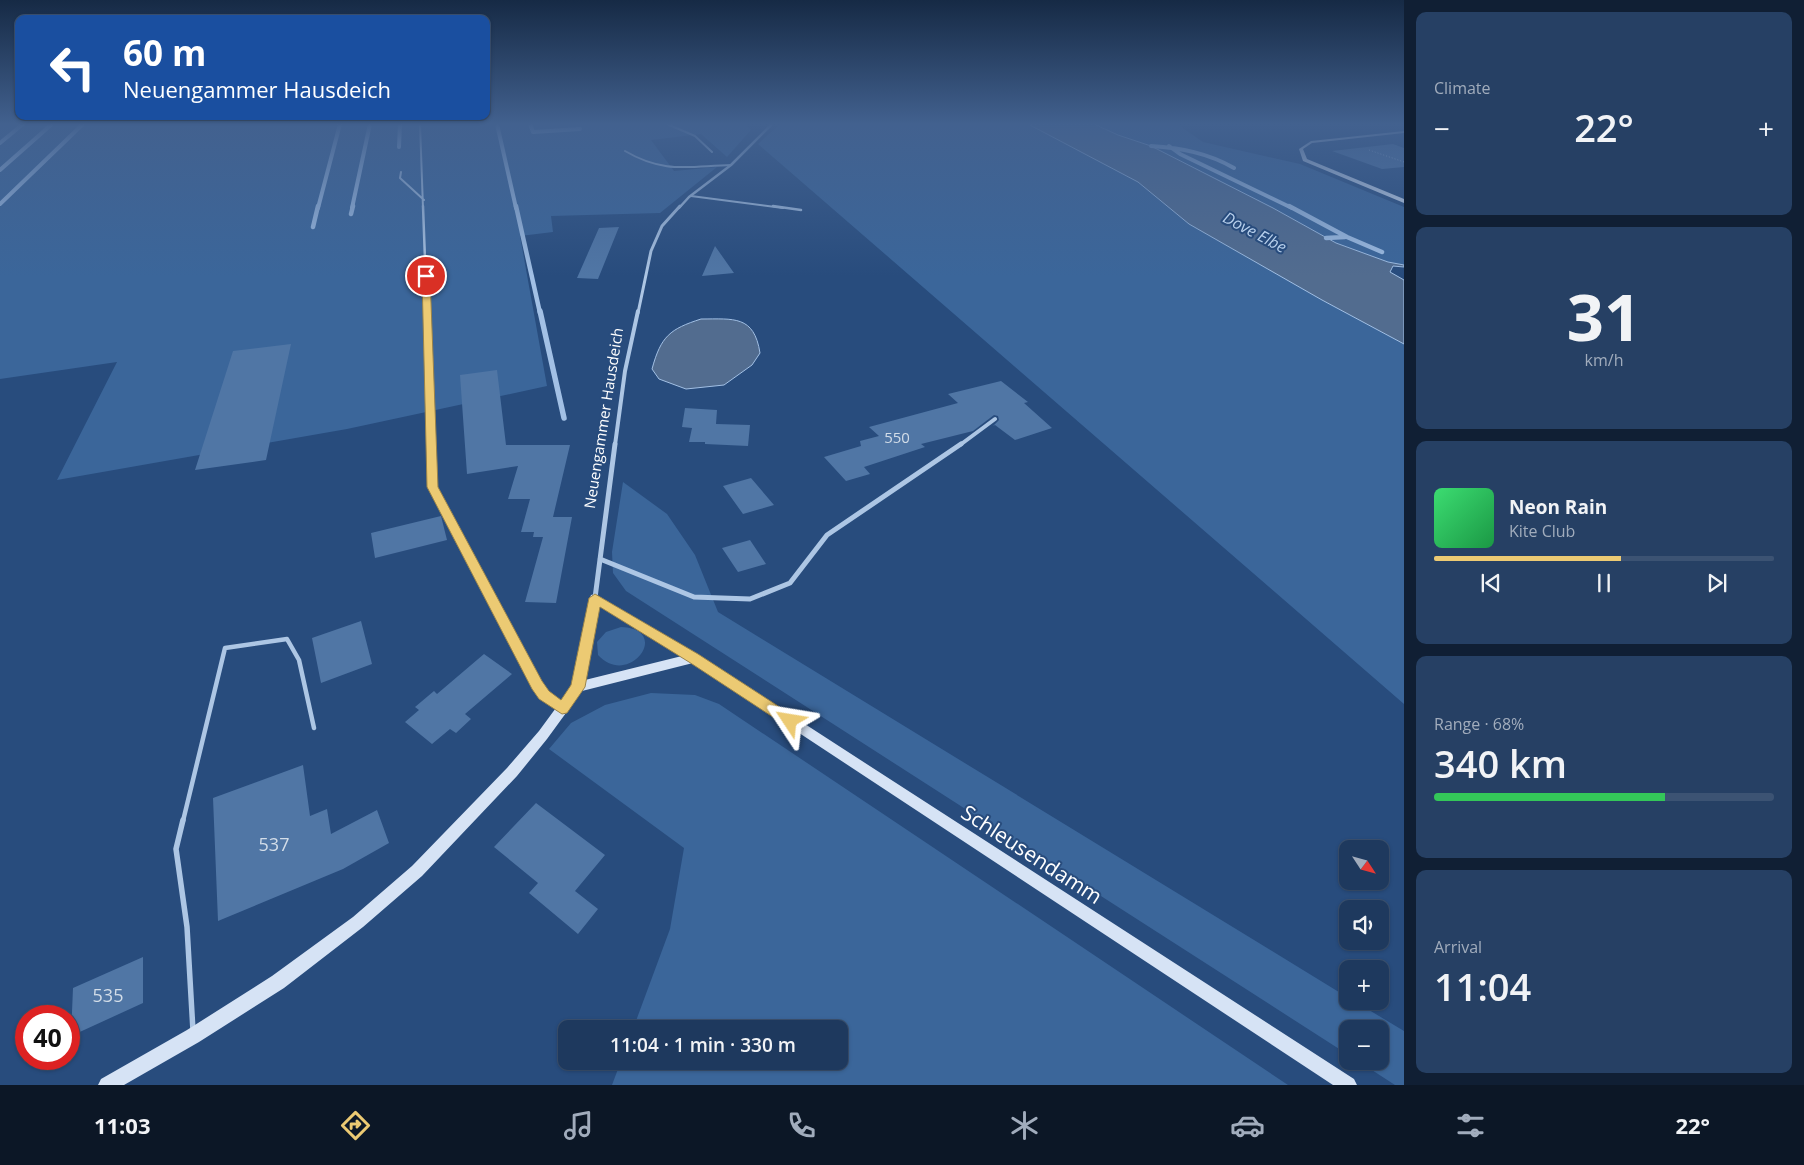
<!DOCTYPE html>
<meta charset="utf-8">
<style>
:root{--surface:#1e395e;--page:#264064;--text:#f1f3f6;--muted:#a1acbc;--line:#3c5373;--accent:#ecca73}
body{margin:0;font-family:"Open Sans",sans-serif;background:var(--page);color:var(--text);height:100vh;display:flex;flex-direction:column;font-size:19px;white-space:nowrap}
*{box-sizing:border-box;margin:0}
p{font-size:16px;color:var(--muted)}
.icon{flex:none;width:28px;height:28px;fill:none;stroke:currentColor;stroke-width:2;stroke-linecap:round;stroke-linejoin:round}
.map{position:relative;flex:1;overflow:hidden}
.side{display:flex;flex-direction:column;gap:12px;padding:12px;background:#101f34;width:400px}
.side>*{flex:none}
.guide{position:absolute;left:15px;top:15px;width:475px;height:105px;border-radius:10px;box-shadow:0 1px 4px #0004,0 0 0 1px var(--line);background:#1a4fa0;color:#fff;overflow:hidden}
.needle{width:32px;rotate:126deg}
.fabs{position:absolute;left:1339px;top:840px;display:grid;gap:10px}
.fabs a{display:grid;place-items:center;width:50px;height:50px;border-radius:10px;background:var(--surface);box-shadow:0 1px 4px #0004,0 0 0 1px var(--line);font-size:25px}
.speed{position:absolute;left:15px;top:1005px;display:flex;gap:10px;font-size:25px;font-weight:700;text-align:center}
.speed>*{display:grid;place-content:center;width:65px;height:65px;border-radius:50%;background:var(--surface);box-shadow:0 1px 4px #0004,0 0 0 1px var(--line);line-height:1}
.speed .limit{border:8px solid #d22;background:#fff;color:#111}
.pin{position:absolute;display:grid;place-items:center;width:42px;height:42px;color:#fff;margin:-21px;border:2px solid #fff;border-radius:50%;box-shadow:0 1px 5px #0007}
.me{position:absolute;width:55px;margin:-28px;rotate:303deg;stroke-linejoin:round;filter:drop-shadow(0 0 4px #0008)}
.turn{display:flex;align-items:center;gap:18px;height:105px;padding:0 25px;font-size:22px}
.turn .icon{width:65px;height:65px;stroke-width:2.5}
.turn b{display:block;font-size:35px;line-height:42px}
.big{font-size:38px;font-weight:600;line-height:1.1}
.side .widget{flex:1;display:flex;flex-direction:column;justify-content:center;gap:8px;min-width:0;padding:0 18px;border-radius:10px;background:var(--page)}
.side .dial{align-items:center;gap:0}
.dial b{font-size:65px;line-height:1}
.song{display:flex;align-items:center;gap:15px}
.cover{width:60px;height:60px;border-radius:8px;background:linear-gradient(135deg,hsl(140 70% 55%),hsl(140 70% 35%))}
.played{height:5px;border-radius:2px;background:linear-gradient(90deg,var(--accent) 55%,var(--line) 55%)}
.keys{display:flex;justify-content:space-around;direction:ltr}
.heat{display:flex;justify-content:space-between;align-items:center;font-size:28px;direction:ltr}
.charge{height:8px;border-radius:4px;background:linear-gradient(90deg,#34c759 68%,var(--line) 0)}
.trip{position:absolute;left:558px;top:1020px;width:290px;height:50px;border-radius:10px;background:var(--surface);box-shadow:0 1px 4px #0004,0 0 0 1px var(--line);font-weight:600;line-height:50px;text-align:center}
.dock{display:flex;height:80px;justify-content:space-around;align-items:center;background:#0c1726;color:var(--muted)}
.dock .icon{width:35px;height:35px}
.dock .on{color:var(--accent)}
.dock b{font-size:22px;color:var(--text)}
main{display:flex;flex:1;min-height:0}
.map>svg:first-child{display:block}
</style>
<main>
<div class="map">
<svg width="1404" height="1085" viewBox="0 0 1404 1085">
<rect width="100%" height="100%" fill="#284c7d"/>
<path fill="#3b669a" d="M0 124H745L751 130 727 157 701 134 651 140 674 171 717 167 660 213 551 216 553 232 520 236 547 386 347 429 57 480 117 362 0 379Z
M780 124H1028L1138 182 1189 224 1322 300 1404 344V704L758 144Z
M1094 124H1177L1203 142 1300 164 1404 207V265L1388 262 1336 243 1273 208 1151 146 1118 135Z
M623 482 667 514 695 555 718 612 1347 997 1348 1001H1354L1404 1031V1085H1395L1358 1061H1380V1029H1348L1347 1054 626 591 613 573 612 552Z
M621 627C673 629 629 689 598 655L597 642 606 632Z
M651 693 695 695 719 704 1288 1085H612L621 1061H839V1029H633L670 929 684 848 549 749 571 723 605 705Z"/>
<path fill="#526c8f" stroke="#a2c0e5" d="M1028 124H1094L1118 135 1151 146 1273 208 1336 243 1388 262 1404 265V267L1393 266 1390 272 1404 280V344L1322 300 1189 224 1138 182Z
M701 319C734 319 754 315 760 353L752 365 724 385 686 389 659 379 652 369C661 336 670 329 701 319Z"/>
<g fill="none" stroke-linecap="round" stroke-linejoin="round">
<path stroke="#a2c0e5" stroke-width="4" d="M497 124 516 208
M530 124 533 132 580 129
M0 143 23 124
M1151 146C1181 148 1208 153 1234 168
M1169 146 1180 154 1292 208
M399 147 400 124
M0 170 52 124
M0 204 83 124
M318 208 340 124
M352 208 370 124"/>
<path stroke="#a2c0e5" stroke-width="4.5" d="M516 206 540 313
M1289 206 1347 237 1382 252
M351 214 353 206
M313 227 318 206
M1326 238 1345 237"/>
<path stroke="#a2c0e5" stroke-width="5.5" d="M540 311 564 418"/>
</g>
<path fill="#5076a5" d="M1393 144 1404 148V167L1382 169 1332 151Z
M619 227 598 279 577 278 599 228Z
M715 246 734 273 702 276Z
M291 344 266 460 195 470 233 351Z
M497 370 506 445H570L553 517H572L556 603 525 602 543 537H533L534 532H521L530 499H508L518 466 467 474 460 375Z
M1001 381 1028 402 1024 403 1052 428 1015 440 995 425 993 426 999 420 998 416 994 415 973 431 921 444 925 447 864 467 870 474 846 481 824 457 861 446 860 441 879 436 869 427 958 403 948 394Z
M685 408 717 410 716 424 750 425 748 446 705 444V442H689L692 428 682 427Z
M751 478 774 505 743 514 723 486Z
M441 516 447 540 375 558 371 533Z
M750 540 766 564 738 572 722 548Z
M361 621 372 664 321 683 312 638Z
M484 654 512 674 465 714 471 719 456 733 450 729 432 744 405 722 419 710 415 707 434 691 437 694Z
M303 765 310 816 327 809 331 834 377 810 389 843 343 869 218 921 213 798Z
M536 803 605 855 575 891 598 909 578 934 529 893 538 883 494 847Z
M143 957V1003L71 1036 73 988Z"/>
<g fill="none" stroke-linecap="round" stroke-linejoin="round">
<path stroke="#adc6e4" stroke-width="1" stroke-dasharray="1 2" stroke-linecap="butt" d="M1369 150 1404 162"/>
<path stroke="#adc6e4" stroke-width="2" d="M420 124 423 208
M667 124 695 136 712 152
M625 151C664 174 689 166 731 165
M401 172 400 178 424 200
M691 196 783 208"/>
<path stroke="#adc6e4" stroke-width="2.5" d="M423 206 427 313
M773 206 801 210"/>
<path stroke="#adc6e4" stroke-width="3" d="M427 311 431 445"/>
<path stroke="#adc6e4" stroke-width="4" d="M431 444 433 487 498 612"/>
<path stroke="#adc6e4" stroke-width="4.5" d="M498 610 537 685 544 695 561 707
M183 821 225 648 287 639 299 660 314 728"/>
<path stroke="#adc6e4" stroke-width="5.5" d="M183 820 176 849 187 927 193 1031"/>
<path stroke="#adc6e4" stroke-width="2.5" d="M679 208 689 197 731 165 772 124"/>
<path stroke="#adc6e4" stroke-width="3" d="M638 313 651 251 662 226 680 206"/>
<path stroke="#adc6e4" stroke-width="4" d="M615 445 625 371 638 311
M960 445 995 419"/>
<path stroke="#adc6e4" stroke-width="5" d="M600 559 694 597 750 599 790 583 827 535 961 444
M595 598 615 444"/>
<path fill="#d6e3f5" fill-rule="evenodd" d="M1404 131V133L1312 143 1303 149 1307 159 1404 199V203L1303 161 1299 149 1311 141Z
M595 594 698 655 1354 1079 1357 1085H1333L693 663 582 691 547 739 517 776 422 876 363 927 284 988 199 1042 124 1085H98L101 1079 187 1030 272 976 353 917 412 866 507 768 539 731 572 686 590 598 591 595ZM599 606 682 656 585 680Z"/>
</g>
<linearGradient id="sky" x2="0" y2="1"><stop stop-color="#162a45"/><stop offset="0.45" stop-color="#42618f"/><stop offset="1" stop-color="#42618f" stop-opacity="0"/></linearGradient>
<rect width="1404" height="276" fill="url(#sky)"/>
<path fill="#ecca73" stroke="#99834b" d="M426 274 430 276 438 487 542 681 549 691 561 700 571 685 589 598 595 594 698 654 795 717 797 721 795 725 790 727 785 725 689 662 600 607 585 687 567 713 562 714 539 699 532 689 427 487 422 276Z"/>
<g text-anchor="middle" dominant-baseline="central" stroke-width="4" stroke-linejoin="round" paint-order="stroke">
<g font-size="15" fill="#fff" stroke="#284c7d">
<text transform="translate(603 418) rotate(-81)">Neuengammer Hausdeich</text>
</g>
<g font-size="15" fill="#d3dde8">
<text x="897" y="437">550</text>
</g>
<g font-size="16" font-style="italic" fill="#b8d0ec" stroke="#284c7d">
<text transform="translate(1255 232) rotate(28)">Dove Elbe</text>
</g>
<g font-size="18" fill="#d3dde8">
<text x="274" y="844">537</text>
<text x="108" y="995">535</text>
</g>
<g font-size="21" fill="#fff" stroke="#284c7d">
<text transform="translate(1032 854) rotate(33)">Schleusendamm</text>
</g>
</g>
</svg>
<div class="fabs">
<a><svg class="needle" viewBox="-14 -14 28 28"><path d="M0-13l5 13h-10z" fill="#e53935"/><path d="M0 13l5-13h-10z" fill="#a1acbc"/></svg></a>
<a><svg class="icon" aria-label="sound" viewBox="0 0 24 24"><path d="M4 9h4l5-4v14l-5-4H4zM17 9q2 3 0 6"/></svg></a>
<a>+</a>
<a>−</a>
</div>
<div class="speed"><div class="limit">40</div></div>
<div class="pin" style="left:426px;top:276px;background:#d93025"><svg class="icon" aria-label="arrive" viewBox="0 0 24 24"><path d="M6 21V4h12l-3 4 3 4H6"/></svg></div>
<svg class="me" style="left:790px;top:721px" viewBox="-20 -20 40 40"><path d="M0-17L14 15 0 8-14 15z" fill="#ecca73" stroke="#fff" stroke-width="4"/></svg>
<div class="trip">11:04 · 1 min · 330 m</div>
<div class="guide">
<div class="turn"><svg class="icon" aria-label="left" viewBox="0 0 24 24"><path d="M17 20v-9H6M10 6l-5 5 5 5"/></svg><div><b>60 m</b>Neuengammer Hausdeich</div></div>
</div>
</div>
<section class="side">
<div class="widget"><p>Climate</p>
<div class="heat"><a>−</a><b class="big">22°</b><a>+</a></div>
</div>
<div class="widget dial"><b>31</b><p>km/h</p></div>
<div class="widget">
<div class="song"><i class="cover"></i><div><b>Neon Rain</b><p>Kite Club</p></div></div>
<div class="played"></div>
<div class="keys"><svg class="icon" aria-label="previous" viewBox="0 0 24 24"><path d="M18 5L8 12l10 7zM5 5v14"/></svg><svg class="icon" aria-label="pause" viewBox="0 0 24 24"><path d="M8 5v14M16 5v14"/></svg><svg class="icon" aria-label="next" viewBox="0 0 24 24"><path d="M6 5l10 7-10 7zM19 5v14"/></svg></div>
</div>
<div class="widget"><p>Range · 68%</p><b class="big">340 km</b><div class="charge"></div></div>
<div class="widget"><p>Arrival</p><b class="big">11:04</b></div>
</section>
</main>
<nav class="dock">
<b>11:03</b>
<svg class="icon on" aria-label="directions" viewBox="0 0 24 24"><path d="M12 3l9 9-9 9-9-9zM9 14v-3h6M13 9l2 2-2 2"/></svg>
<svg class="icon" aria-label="music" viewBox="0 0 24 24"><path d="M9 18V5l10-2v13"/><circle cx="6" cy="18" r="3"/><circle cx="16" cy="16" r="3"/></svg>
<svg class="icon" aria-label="phone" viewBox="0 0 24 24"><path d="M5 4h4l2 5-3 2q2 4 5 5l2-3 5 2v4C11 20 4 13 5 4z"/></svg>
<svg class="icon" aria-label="climate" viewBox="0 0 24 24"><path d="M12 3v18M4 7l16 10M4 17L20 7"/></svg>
<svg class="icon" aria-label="car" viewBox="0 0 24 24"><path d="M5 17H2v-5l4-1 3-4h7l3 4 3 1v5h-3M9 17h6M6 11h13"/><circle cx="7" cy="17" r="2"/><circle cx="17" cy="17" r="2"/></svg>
<svg class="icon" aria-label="filters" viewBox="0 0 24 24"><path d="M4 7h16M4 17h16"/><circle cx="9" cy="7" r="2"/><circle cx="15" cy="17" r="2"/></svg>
<b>22°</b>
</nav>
